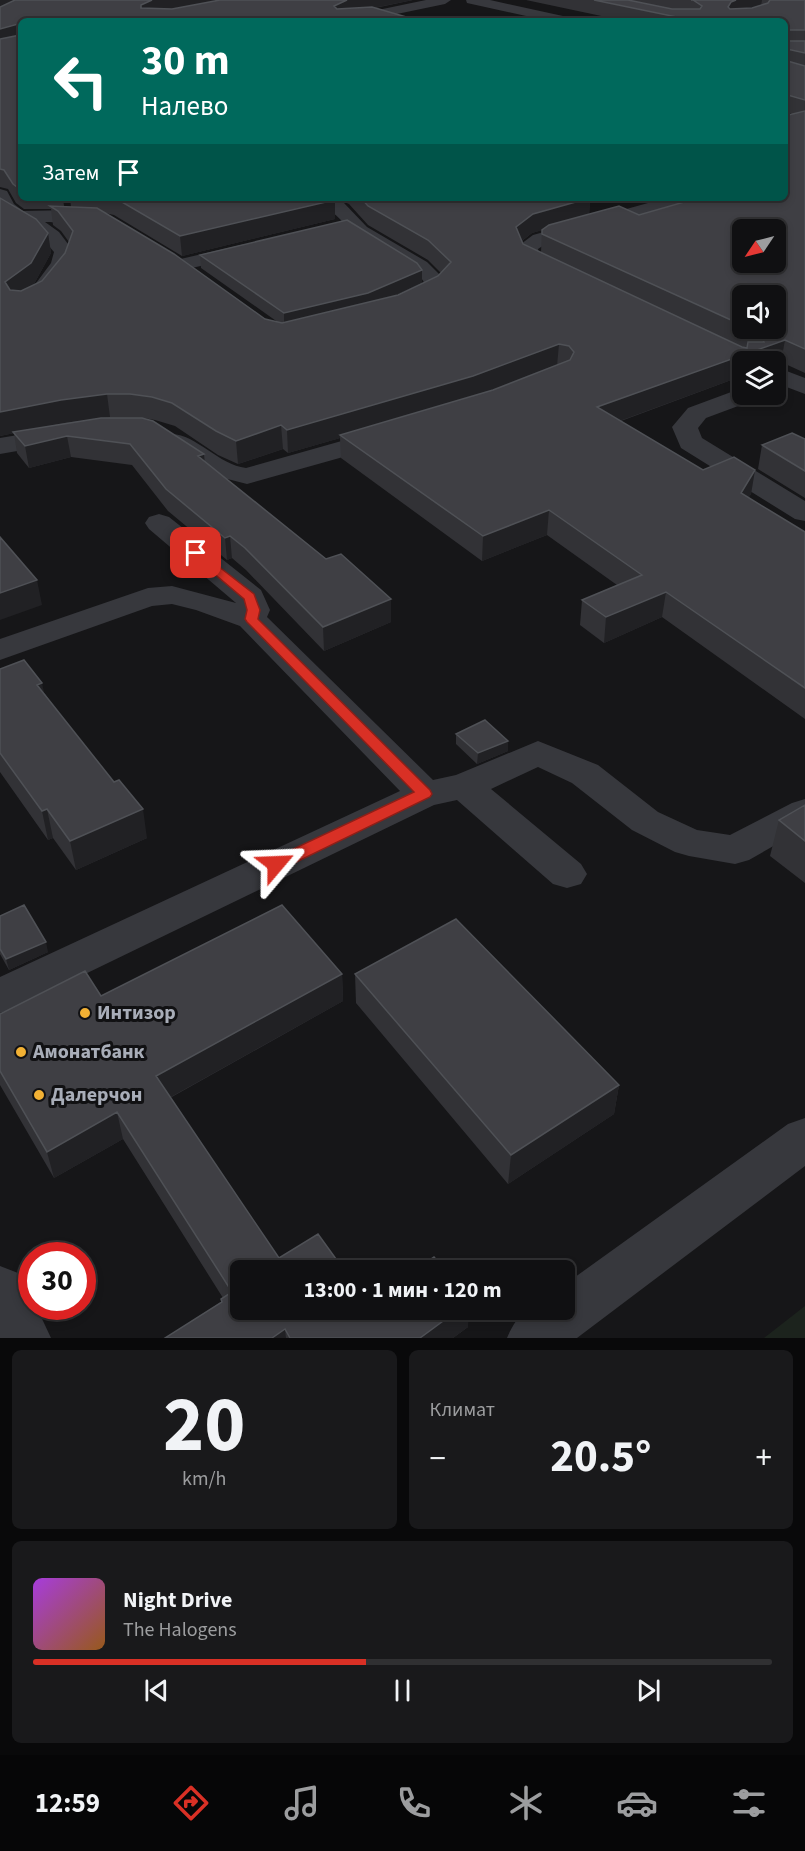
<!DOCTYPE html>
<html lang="ru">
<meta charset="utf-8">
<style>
:root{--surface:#101012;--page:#19191b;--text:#f1f3f6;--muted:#9c9d9f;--line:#303032;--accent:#d93025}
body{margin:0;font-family:"Source Sans 3",sans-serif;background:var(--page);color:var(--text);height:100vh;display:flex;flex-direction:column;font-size:22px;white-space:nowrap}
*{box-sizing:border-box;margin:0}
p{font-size:20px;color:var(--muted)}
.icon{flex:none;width:33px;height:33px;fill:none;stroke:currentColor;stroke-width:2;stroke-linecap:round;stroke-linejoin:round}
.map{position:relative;height:1338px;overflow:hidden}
.sheet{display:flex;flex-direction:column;gap:12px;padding:12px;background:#09090a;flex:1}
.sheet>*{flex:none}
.hud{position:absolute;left:18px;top:18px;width:770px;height:183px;border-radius:9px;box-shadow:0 3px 9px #0003,0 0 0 2px var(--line);background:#00695c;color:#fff;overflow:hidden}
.needle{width:39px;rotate:235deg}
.buttons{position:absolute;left:732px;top:219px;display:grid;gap:12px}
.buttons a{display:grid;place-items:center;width:54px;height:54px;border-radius:9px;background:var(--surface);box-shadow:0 3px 9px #0003,0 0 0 2px var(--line);font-size:30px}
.speed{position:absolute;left:18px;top:1242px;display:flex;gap:12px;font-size:30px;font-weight:700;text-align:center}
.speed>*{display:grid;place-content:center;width:78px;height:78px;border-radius:50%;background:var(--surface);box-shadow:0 3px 9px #0003,0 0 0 2px var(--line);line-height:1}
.speed .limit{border:9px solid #d22;background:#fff;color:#111}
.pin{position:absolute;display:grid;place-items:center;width:51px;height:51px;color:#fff;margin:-26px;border-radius:12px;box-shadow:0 3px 9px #0006}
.me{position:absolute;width:66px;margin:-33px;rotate:64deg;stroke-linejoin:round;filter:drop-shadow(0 0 4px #0008)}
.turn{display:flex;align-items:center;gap:21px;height:126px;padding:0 24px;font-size:27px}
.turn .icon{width:78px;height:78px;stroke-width:2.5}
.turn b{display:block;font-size:42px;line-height:51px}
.then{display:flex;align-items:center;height:57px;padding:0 24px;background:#0003;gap:12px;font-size:22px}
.big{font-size:45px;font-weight:700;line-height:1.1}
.sheet .card{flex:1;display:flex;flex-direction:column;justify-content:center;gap:9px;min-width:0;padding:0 21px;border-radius:9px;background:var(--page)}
.sheet .dial{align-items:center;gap:0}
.dial b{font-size:78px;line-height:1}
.song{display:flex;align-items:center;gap:18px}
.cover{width:72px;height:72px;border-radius:9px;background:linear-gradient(135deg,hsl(280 70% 55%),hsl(30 70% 35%))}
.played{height:6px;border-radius:3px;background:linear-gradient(90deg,var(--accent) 45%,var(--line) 45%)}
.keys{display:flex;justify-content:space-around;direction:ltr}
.heat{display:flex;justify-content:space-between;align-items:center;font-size:33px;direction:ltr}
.sheet .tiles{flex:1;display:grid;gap:12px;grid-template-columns:1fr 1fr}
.card:last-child{grid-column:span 2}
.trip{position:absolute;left:230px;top:1260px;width:345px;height:60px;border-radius:9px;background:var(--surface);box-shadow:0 3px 9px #0003,0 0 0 2px var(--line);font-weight:700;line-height:60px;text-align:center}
.dock{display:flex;height:96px;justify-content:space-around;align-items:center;background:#060607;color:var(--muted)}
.dock .icon{width:42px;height:42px}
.dock .on{color:var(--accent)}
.dock b{font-size:27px;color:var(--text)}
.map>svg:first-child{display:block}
</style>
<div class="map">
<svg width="805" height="1338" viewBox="0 0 805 1338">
<rect width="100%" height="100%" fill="#161618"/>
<path fill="#1c231d" d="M805 1305V1338H764L805 1306Z"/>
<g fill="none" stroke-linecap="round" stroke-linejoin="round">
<path fill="#37383d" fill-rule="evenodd" d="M426 0H451L445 4 363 21H337L344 17Z
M466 0H490L572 18 574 21H549L467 3Z
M0 189 7 191 14 204 23 211 72 210 104 215 107 219 104 223C90 227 61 222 45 222L59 232 74 252 71 264 47 299 39 301 31 299 28 294 51 263 54 252 41 237 0 212Z
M296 198H330L344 203 367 227 427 262 448 283C438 297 416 310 398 306L395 301 398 296 425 284C415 264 383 255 364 243 350 234 341 215 326 209 312 203 298 212 284 209L281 205 284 201Z
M666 198H696L694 202 547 243 538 249 539 255 566 268 570 272 566 276C551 280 536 269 523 262L517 247 533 235Z
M245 244 252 246 255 250 252 254 179 271 172 269 169 265 172 261Z
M776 367 805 378V394L776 383Z
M742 388V394H760L757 399 706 418 698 428 702 438 805 501V521L795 519 681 448 672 427 688 408Z
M60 428 69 430 73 436 69 442 0 454V438Z
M384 429 393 431 397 437 393 443 247 484 208 474 183 459 162 441 166 435C192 429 217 465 246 468Z
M159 514 169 517 261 590 270 610 267 617 433 780 456 775 538 741 598 765 658 812 697 830 730 835 792 803 805 799V828L749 860 735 864 689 856 675 852 632 830 572 783 538 767 491 789 581 864 587 874 581 884 567 888 553 884 457 800 434 805 15 1008 0 1013V977L400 791 240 626 196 610 172 604 152 606 0 660V639L148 588 172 586 236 603 149 529 145 523 149 517Z
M805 1118V1166L577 1338H507C522 1304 531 1310 564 1310V1285L788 1124Z
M0 1266 18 1273 32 1298V1306H36L51 1338H0Z"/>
</g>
<path fill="#323236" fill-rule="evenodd" d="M0 0H413L375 8 21 21V198H63L64 206 71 207 70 198H332L335 219 182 256 114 215 105 213 265 319 279 323 201 268 200 255 422 270V283L393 296 398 295 438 276 441 273 428 260 368 225 349 204 335 198H590L589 215H639L784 198 792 114 784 111V21H625L526 0H805V373L781 362H742V376L621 421 703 470H755L751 494 748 498 805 532V719L662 617 604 643 580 625 582 600 617 585 547 535 482 561 341 458 340 438 288 453 283 449 238 464 218 455 175 426 155 420 144 418 204 454V461L326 559 391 599V622L324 651 246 570 232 558 227 560 168 511 132 465 71 457 29 468 17 453 14 433 0 436V198L48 233 51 253 34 284 30 287 42 281 65 253 69 242 61 231 53 225 51 209H24L16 203 8 189 0 187ZM542 230 541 252 523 244 522 241 532 233ZM742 296 776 328H742Z
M805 439V498L758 469 762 445Z
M0 669 45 694 147 838 76 870 53 838 48 840 0 772Z
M456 734 508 751 477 764 456 744Z
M805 805V883L770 856 779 820Z
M0 916 48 952 9 970 0 954Z
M342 974 343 1001 170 1098 240 1310 468 1327 453 1338H165L221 1302V1299L223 1298 123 1139 54 1178 0 1085V1014L101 996Z
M355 974 619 1085 614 1114 508 1184 356 1003Z"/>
<path fill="#212124" d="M0 0H17L0 10Z
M149 0H231L143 21 141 8V5Z
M346 0H413L348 13 335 21 334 6Z
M736 0H762L761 6 726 21 728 7 731 2Z
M18 24 21 39 0 44V29Z
M590 198 589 217 532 233 515 246 516 227 533 214Z
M335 200V219L182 256 180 236Z
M48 233 51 253 34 284 9 303 5 282Z
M422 270V283L368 307 284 327V313Z
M785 340 781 362 776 364V362H742V376L595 430 597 407Z
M559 344 557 366 472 399 340 435V438L288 453 287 430Z
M107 394 110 417 64 423 0 436V412L61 400Z
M281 425 283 449 238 464 236 441Z
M67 436 71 457 29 468 25 446Z
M204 454 206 475 198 456Z
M755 470 751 494 737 517 741 493Z
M549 510 547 535 482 561 483 536Z
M230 536 232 558 227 560 225 538Z
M37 580 42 605 0 620V593Z
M666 592 662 617 604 643 606 617Z
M391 599V622L324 651 323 627Z
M42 683 48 711 37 685Z
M508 741V751L477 764 478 753Z
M47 809 53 838 48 840 42 811Z
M143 809 147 838 76 870 70 841Z
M46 942 48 952 9 970 6 959Z
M342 974 343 1001 160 1103 156 1076Z
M619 1085 614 1114 508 1184 511 1155Z
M117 1112 123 1139 54 1178 47 1152Z
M458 1310H469L468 1327 453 1338H420Z
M285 1329 286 1338H272Z"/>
<path fill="#3f3f44" stroke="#4f5156" stroke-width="1.5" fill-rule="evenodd" d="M15 0H152L141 5V8L172 9 220 0H347L334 6 337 9 372 7 420 21H21V98L18 96 21 103V190L13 184 4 170 0 169V39L20 35 21 26 18 24 0 29V7Z
M594 0H628L672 9H700L702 6 693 0H691H736L731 2 728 7 730 9 752 8 768 3 770 0H805V30H785V41H805V53L787 49 784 51V21H696Z
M784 60 805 66V100L784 94Z
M805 111V349L785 340 597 407 703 470 734 457 755 470 741 493 805 532V688L666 592 606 617 582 600 642 575 549 510 483 536 340 435 493 390 570 360 574 352 569 346 559 344 473 376 287 430 281 425 236 441 216 431 172 403 152 397 130 394H107L61 400 0 412V198L36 219 48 233 31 263 5 282 10 290 21 291 42 281 65 253 73 231 58 211 50 206 97 208 174 254 265 319 282 323 398 295 438 276 451 262 428 240 368 206 361 198H590L533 214 516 227 523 244 742 347 747 348 748 342H764L760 333 750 328H776V296H742V325L542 234V230L549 225 619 206 639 215 698 198H784V116ZM742 230H776V262H742Z
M115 198H332L335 200 180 236Z
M347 220 417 263 422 270 368 293 284 313 200 255Z
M101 418H142L153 421 204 454 198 456 326 559 341 554 391 599 323 627 245 548 230 536 225 538 166 489 130 444 67 436 25 446 13 432Z
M792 433 805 439V471L762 445Z
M0 537 37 580 0 593Z
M24 660 42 683 37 685 114 782 119 780 143 809 70 841 47 809 42 811 0 753V669Z
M485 720 508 741 478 753 456 734Z
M805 805V841L779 820Z
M24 905 46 942 6 959 0 949V916Z
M282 905 342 974 156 1076 279 1258 318 1234 344 1270H240V1310H458L420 1338H290L285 1329 272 1338H165L222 1302 221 1299 232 1292 117 1112 47 1152 0 1071V1014L85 971 101 996Z
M456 919 619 1085 511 1155 355 974Z
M434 1257 445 1270H415Z"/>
<path fill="#d93025" stroke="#8d1f18" stroke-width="1.5" d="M196 549 254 594 260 610 258 619 430 790 432 794 430 797 282 869H270L268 864 270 860 414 792 247 622 245 619 247 610 244 599 192 555V550Z"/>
<g fill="#f2b134" stroke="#111113" stroke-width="2">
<circle cx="85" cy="1013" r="6"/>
<circle cx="21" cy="1052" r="6"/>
<circle cx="39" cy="1095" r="6"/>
</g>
<g text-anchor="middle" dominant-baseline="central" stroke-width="6" stroke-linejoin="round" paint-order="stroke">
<g font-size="20" font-weight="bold" fill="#a8adb8" stroke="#111113" text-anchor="start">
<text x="97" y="1013">Интизор</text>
<text x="33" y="1052">Амонатбанк</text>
<text x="51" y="1095">Далерчон</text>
</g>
</g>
</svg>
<div class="buttons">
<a><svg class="needle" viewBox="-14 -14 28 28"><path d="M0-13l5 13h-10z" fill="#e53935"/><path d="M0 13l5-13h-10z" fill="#9c9d9f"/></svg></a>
<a><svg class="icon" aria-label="sound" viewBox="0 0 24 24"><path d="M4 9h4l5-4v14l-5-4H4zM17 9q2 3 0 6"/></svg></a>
<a><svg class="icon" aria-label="layers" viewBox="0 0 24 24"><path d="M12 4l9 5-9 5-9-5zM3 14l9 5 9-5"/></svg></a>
</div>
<div class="speed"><div class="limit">30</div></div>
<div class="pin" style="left:196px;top:553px;background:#d93025"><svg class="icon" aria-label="arrive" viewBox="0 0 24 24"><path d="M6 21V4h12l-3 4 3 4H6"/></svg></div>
<svg class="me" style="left:276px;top:864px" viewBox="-20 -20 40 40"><path d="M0-17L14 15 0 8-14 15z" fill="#d93025" stroke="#fff" stroke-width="4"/></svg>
<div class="trip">13:00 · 1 мин · 120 m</div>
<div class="hud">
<div class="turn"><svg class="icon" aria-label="left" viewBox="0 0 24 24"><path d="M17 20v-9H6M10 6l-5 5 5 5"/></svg><div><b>30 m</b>Налево</div></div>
<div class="then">Затем<svg class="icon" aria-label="arrive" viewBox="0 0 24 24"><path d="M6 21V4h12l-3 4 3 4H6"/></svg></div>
</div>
</div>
<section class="sheet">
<div class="tiles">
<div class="card dial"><b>20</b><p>km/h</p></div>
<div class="card"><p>Климат</p>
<div class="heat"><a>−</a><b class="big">20.5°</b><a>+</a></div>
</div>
<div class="card">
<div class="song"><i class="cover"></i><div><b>Night Drive</b><p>The Halogens</p></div></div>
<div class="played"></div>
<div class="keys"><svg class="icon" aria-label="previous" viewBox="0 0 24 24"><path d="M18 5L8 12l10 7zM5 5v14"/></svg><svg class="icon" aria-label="pause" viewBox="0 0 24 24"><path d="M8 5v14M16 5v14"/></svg><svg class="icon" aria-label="next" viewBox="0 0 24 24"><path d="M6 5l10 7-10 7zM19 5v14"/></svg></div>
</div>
</div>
</section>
<nav class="dock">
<b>12:59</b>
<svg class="icon on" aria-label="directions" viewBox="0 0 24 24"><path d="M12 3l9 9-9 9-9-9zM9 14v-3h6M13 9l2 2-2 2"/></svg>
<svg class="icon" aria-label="music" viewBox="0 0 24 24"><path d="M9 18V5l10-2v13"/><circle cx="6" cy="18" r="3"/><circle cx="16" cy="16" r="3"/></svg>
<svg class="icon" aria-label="phone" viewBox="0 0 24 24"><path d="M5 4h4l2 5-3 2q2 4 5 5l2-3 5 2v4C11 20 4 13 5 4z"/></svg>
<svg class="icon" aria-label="climate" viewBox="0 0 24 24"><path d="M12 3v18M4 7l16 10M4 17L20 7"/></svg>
<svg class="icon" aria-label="car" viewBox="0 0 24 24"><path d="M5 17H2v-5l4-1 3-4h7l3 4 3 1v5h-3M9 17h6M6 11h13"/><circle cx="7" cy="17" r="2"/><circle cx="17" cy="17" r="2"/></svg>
<svg class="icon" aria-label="filters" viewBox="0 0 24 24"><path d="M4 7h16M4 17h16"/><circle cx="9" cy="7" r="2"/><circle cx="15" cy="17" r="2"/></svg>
</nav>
